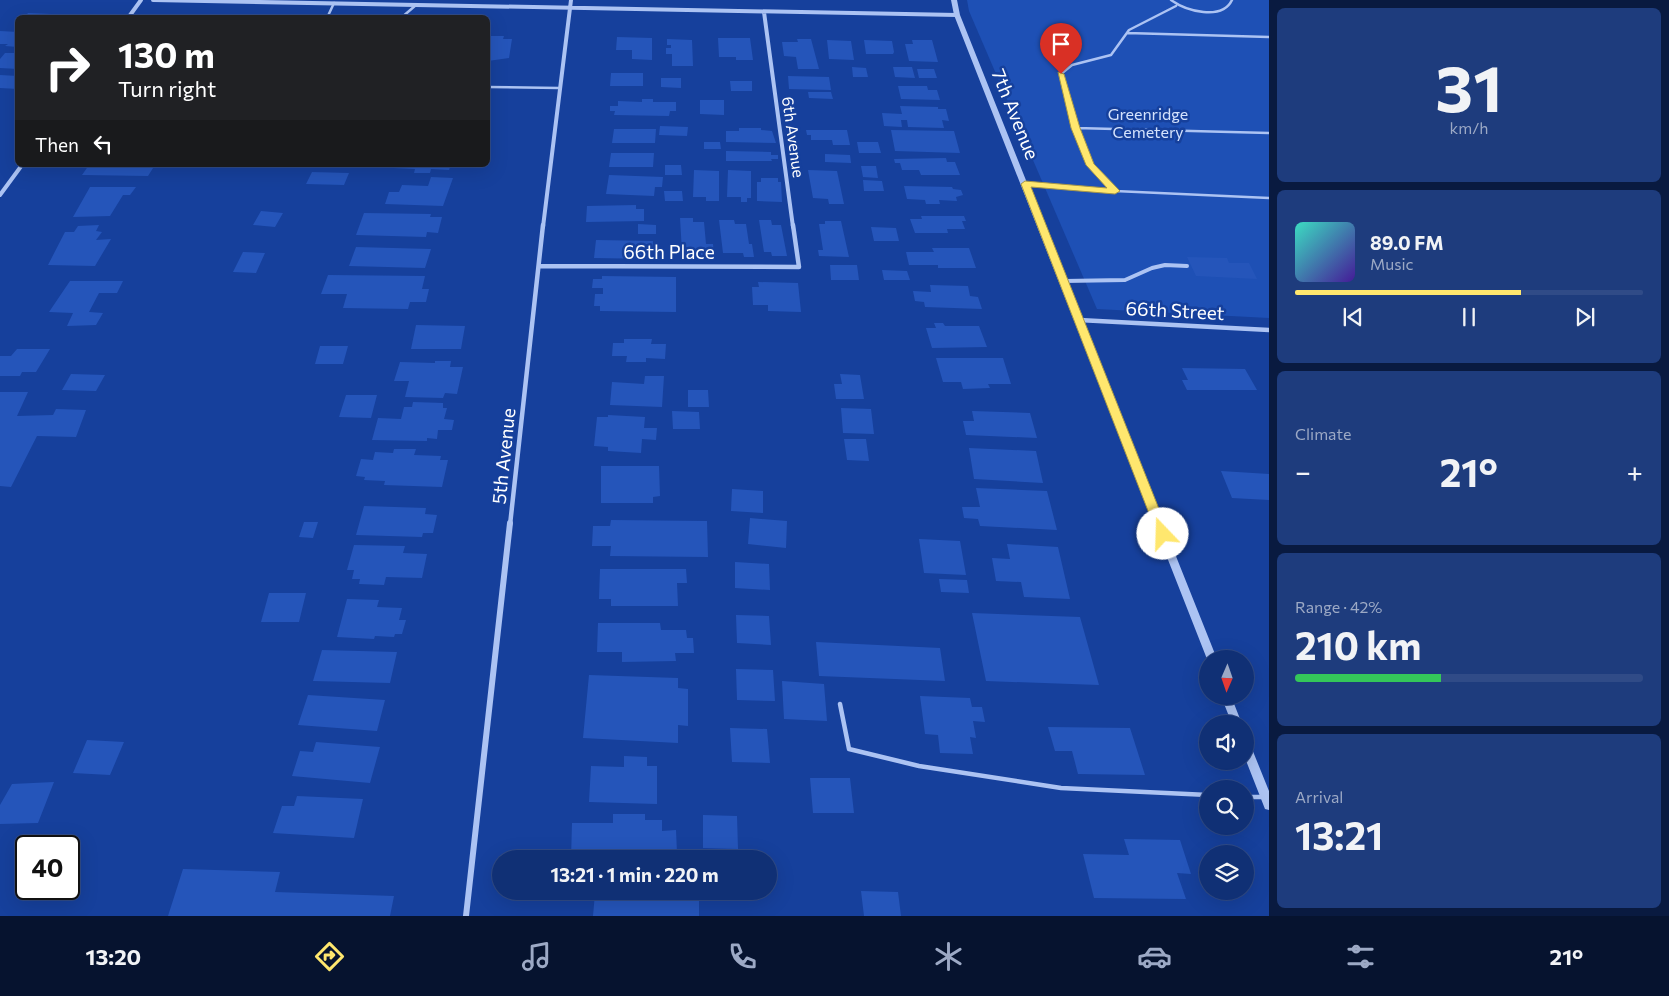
<!DOCTYPE html>
<meta charset="utf-8">
<style>
:root{--surface:#103075;--page:#1e3c7d;--text:#f1f3f6;--muted:#9ca9c5;--line:#304b87;--accent:#ffe76e}
body{margin:0;font-family:Commissioner,sans-serif;background:var(--page);color:var(--text);height:100vh;display:flex;flex-direction:column;font-size:19px;white-space:nowrap}
*{box-sizing:border-box;margin:0}
p{font-size:16px;color:var(--muted)}
.icon{flex:none;width:28px;height:28px;fill:none;stroke:currentColor;stroke-width:2;stroke-linecap:round;stroke-linejoin:round}
.map{position:relative;flex:1;overflow:hidden}
.details{display:flex;flex-direction:column;gap:8px;padding:8px;background:#091a40;width:400px}
.details>*{flex:none}
.guide{position:absolute;left:15px;top:15px;width:475px;height:152px;border-radius:8px;box-shadow:0 5px 20px #0002,0 0 0 1px var(--line);background:#202124;color:#fff;overflow:hidden}
.needle{width:32px;rotate:182deg}
.fabs{position:absolute;left:1199px;top:650px;display:grid;gap:10px}
.fabs a{display:grid;place-items:center;width:55px;height:55px;border-radius:50%;background:var(--surface);box-shadow:0 5px 20px #0002,0 0 0 1px var(--line);font-size:25px}
.speed{position:absolute;left:15px;top:835px;display:flex;gap:10px;font-size:25px;font-weight:700;text-align:center}
.speed>*{display:grid;place-content:center;width:65px;height:65px;border-radius:50%;background:var(--surface);box-shadow:0 5px 20px #0002,0 0 0 1px var(--line);line-height:1}
.speed .limit{border:2px solid #111;border-radius:8px;background:#fff;color:#111}
.pin{position:absolute;display:grid;place-items:center;width:42px;height:42px;color:#fff;margin:-51px -21px;border-radius:50% 50% 50% 0;rotate:-45deg;box-shadow:0 0 5px #0007}
.pin .icon{rotate:45deg}
.me{position:absolute;width:55px;margin:-28px;rotate:339deg;stroke-linejoin:round;filter:drop-shadow(0 0 4px #0008)}
.turn{display:flex;align-items:center;gap:18px;height:105px;padding:0 20px;font-size:22px}
.turn .icon{width:65px;height:65px;stroke-width:2.5}
.turn b{display:block;font-size:35px;line-height:42px}
.then{display:flex;align-items:center;height:48px;padding:0 20px;background:#0003;gap:10px;font-size:19px}
.big{font-size:38px;font-weight:700;line-height:1.1}
.details .card{flex:1;display:flex;flex-direction:column;justify-content:center;gap:8px;min-width:0;padding:0 18px;border-radius:8px;background:var(--page)}
.details .dial{align-items:center;gap:0}
.dial b{font-size:65px;line-height:1}
.song{display:flex;align-items:center;gap:15px}
.cover{width:60px;height:60px;border-radius:8px;background:linear-gradient(135deg,hsl(170 70% 55%),hsl(260 70% 35%))}
.played{height:5px;border-radius:2px;background:linear-gradient(90deg,var(--accent) 65%,var(--line) 65%)}
.keys{display:flex;justify-content:space-around;direction:ltr}
.heat{display:flex;justify-content:space-between;align-items:center;font-size:28px;direction:ltr}
.charge{height:8px;border-radius:4px;background:linear-gradient(90deg,#34c759 42%,var(--line) 0)}
.trip{position:absolute;left:492px;top:850px;width:285px;height:50px;border-radius:25px;background:var(--surface);box-shadow:0 5px 20px #0002,0 0 0 1px var(--line);font-weight:700;line-height:50px;text-align:center}
.menu{display:flex;height:80px;justify-content:space-around;align-items:center;background:#06132f;color:var(--muted)}
.menu .icon{width:35px;height:35px}
.menu .selected{color:var(--accent)}
.menu b{font-size:22px;color:var(--text)}
main{display:flex;flex:1;min-height:0}
.map>svg:first-child{display:block}
</style>
<main>
<div class="map">
<svg width="1269" height="916" viewBox="0 0 1269 916">
<rect width="100%" height="100%" fill="#16409c"/>
<path fill="#1e50b5" d="M967 0H1269V318L1097 309 969 11Z"/>
<path fill="#2555ba" d="M28 13 76 15 74 18H24Z
M0 31 18 32V47L5 46 8 44H0Z
M488 36H504L503 39H512L509 58 488 61Z
M617 37 652 38V60L632 59V50H616Z
M718 38H750L753 60H736V57H719Z
M667 39 692 40 693 66H672V54H666V48H671V45H667Z
M797 39H811L819 69H798L796 57 784 56 782 42H798Z
M827 40 851 41 854 60 829 59Z
M864 40 892 41 894 52 893 54H866Z
M912 40H932L938 62 909 61 905 44H913Z
M5 53H18V69L0 68V59Z
M852 67 866 68 868 77H853Z
M893 67H912L915 78 895 77Z
M917 69H934L937 78H919Z
M611 73H643V86H610Z
M0 75 18 76V89L0 88Z
M788 76 829 77 831 90 789 89Z
M661 78H681V88L661 87Z
M730 81H752V91H731Z
M898 86H927L928 90H937L940 100 901 99Z
M808 92H831L833 99 809 98Z
M642 99H653V102H676V111H670L669 116 614 115 615 111H610V106H618V101L642 102Z
M700 100H724V115L700 114Z
M900 106 938 107V109H946L949 121 942 120 944 128 908 127 907 120H901L902 127 884 126 882 113 902 114Z
M660 126 688 127 687 136 659 135Z
M739 128H761V130L772 131 776 143 726 142V131H739Z
M614 129H656L655 143H612Z
M806 130H847L850 145H833L832 140H811V135H807Z
M891 130 954 131 960 153 895 151Z
M704 142H720L721 149H704Z
M857 142H878L881 153H859Z
M726 151 771 152V155H778V159H771L772 161H726Z
M611 153H654L653 167H609Z
M825 154 850 155 851 163 825 162Z
M946 158 947 162H955L960 175H921L919 170H902L900 163H895L894 159Z
M89 165H155L148 176 82 175Z
M394 165H455L454 167H450L449 170 431 169 430 173H414L415 169 393 168Z
M665 165H681L682 175H665Z
M861 166H876L878 178 863 177Z
M694 170 719 171V201H706V197H693Z
M728 170 751 171V198H747V202H741V197H727Z
M808 170 837 171 844 204H829L828 199 813 198Z
M312 172 349 173 344 185 306 184Z
M609 175 663 177 662 187H655L654 196 606 194Z
M431 177 453 178 443 206 385 204 389 192H399L402 185 428 186Z
M761 178H778V182H781L782 202 757 201V182H761Z
M863 180 882 181 884 191H864Z
M904 186 952 187 953 189 961 190 963 195 956 197 957 201 939 200 940 204H926L925 200 907 199Z
M90 187H136L130 195H123L110 216 73 217Z
M664 191H682L683 201H665Z
M636 205V209H644V221L586 222 587 206Z
M261 211 283 213 275 227 253 225Z
M364 213 431 214 430 217H442L438 233 427 232 426 237 356 235Z
M921 216H964L966 221H962L965 229H947L948 233H915L910 219H922Z
M680 218H693V222H704L706 244H713L714 255H701V252H682Z
M719 220H734L735 224H746L749 244H752L754 257H744L743 253H723Z
M759 220H771L772 225H781L787 256H772L771 252H764Z
M825 221H841L849 257 819 256 818 250H823L819 224H825Z
M638 224 656 225V234H638Z
M99 225 96 231 102 232 96 240 111 239 95 266 48 265 65 232H74L78 226Z
M871 227 896 228 899 241H874Z
M596 240 653 241 652 259 594 258Z
M356 247 431 249 425 268 349 266Z
M932 248H969L976 268H938V265H909L906 252H934Z
M243 252 265 253 256 273 233 272Z
M1187 257 1227 258 1229 263H1249L1257 279 1196 276Z
M830 265H857L859 280H831Z
M882 270 907 271 910 280H884Z
M328 275 425 276 422 289H429L426 302H410L408 309 343 308 347 294H321Z
M602 276 676 277V312L600 311V306H594L595 294H603V288H592L593 279H602Z
M70 281H123L117 293H99L89 312 103 313 96 325 67 326 73 313 49 312Z
M758 282 798 283 801 312 768 311V305H753L752 287H759Z
M930 285 968 286 970 296 978 297 982 309 925 307 924 302 915 301 913 291 931 292Z
M934 323H943L945 326H979L987 347 932 348 926 328H936Z
M416 325 465 326 461 349H411Z
M624 339H652L651 344H666L665 359 646 358V362H626L627 356H612L613 343H624Z
M320 346H348L343 364H315Z
M17 349H50L36 372H22L20 376H0V356H11Z
M936 358H1003L1011 384H988L990 388 963 389 961 382H943Z
M435 361H451L450 367H463L457 394 445 393 443 398 405 397 409 381H394L400 362 435 363Z
M1182 368 1245 369 1257 390H1187L1182 380H1188Z
M71 374 105 375 96 391 62 390Z
M840 374 860 375 864 399H836L834 384H842Z
M645 376H664L662 407 610 405 612 382 644 384Z
M688 390H708L709 407H688Z
M0 392H28L17 416 53 415 56 409 86 410 76 437 37 436 11 487 0 486Z
M346 395H377L371 418 339 417Z
M413 402 443 403V408H447L444 419 454 420 452 430H438L437 439 427 438V441L372 440 378 418 401 419 404 407H412Z
M841 408 871 409 874 434 843 433Z
M672 411 699 412 700 429H673Z
M972 411 1030 413 1037 438 966 435 963 421H974Z
M608 415 645 417 644 428H657L656 440 642 439 641 453 608 451V447L594 446 597 417H608Z
M844 439H866L869 461 847 460Z
M969 448 1036 451 1043 483 974 479Z
M394 449H416L414 455 441 456 440 460H448L442 487 384 485 385 481 364 480 365 477 356 476 361 459 373 460 375 452 393 453Z
M601 466H659L660 496 653 497V503H601Z
M1221 471 1269 474V500L1232 498Z
M976 488 1047 491 1057 530 980 526 978 519 964 518 962 507H980Z
M732 489 763 491V513L731 511Z
M364 506 426 508 425 514 437 515 433 533H423L422 537 356 535Z
M750 518 787 521 786 548 748 544Z
M611 520 707 521 708 557 610 556 611 546H592L593 526H610Z
M304 522H318L313 538 299 537Z
M919 539 960 541 966 575 924 573Z
M1007 544 1058 547 1070 599 1024 597 1021 582 996 581 992 558 1010 559Z
M354 545 405 546 403 553 427 554 422 578 386 577 384 585 359 584 360 579H352L354 570H347Z
M735 562 769 564 770 590 735 588Z
M600 569H686L687 583H677L678 606H611V599H599Z
M939 579 967 580 969 593 941 592Z
M269 593H306L299 622H261Z
M347 599 379 600 377 607 402 608 399 620H406L402 634H395L394 637 375 636 374 639 337 637Z
M972 613 1080 617 1099 685 986 681Z
M736 615 769 616 771 645 737 643Z
M598 623H660L661 630H686L687 638H693L694 653H675L676 661 622 662V652H597Z
M816 642 940 648 945 681 819 676Z
M322 650 397 652 390 683 313 681Z
M736 669 773 670 775 701 737 700Z
M589 675 678 678V688L688 689V726L678 725V743L583 738Z
M782 681 824 684 827 721 784 719Z
M308 695 385 700 377 731 298 725Z
M920 696 970 698 972 707H982L985 722 973 721 976 738 970 737 973 754 940 753 938 735 925 734Z
M1048 727 1130 728 1145 775 1078 774 1072 751H1055Z
M730 728 767 729 770 763 732 762Z
M87 740 124 742 110 775 73 773Z
M316 742 380 747 370 783 292 776 300 751 313 752Z
M624 756 647 757V766H657V804L589 802 591 766 624 767Z
M810 778H850L854 813H813Z
M54 782 38 823 0 824V805L12 784Z
M297 796 363 799 354 838 273 833 282 806H294Z
M613 814H645V820H662V831L676 830 677 853H658L659 859H571L572 823H613Z
M703 815 737 816 738 849 703 848Z
M1124 839 1180 840 1191 874 1177 873 1186 899 1094 898 1083 854 1129 855Z
M183 869 280 872 275 892 394 896 390 916H168Z
M861 891 898 892 901 916H864Z
M595 893 699 895V916H593Z"/>
<g fill="none" stroke-linecap="round" stroke-linejoin="round">
<path stroke="#acc3f3" stroke-width="2.5" d="M1171 0C1186 11 1222 21 1232 0
M327 18 334 3
M401 18 416 5
M1127 33 1269 37
M488 87 559 88
M1076 128 1269 133
M1025 184 1115 191 1269 198
M1115 191 1091 165 1076 128 1061 74 1072 65 1111 55 1129 30 1176 6"/>
<path stroke="#acc3f3" stroke-width="4" d="M1064 281 1125 280 1152 268 1165 265 1187 266"/>
<path stroke="#acc3f3" stroke-width="4.5" d="M840 704 849 749 919 766 1061 788 1208 795
M1245 797H1264"/>
<path stroke="#acc3f3" stroke-width="4" d="M153 0 957 15
M764 12 793 227
M128 18 141 0
M0 195 22 165
M543 227 571 0"/>
<path stroke="#acc3f3" stroke-width="4.5" d="M539 266 799 267 793 225
M1079 320 1269 330
M510 525 543 225"/>
<path stroke="#acc3f3" stroke-width="6" d="M466 916 510 523"/>
<path fill="#acc3f3" fill-rule="evenodd" d="M951 0H957L960 15 1217 659H1208V660L1207 659 954 15Z
M1221 696H1231L1242 724H1232Z
M1245 739 1249 741 1250 744 1269 791V810L1265 809 1245 758Z"/>
</g>
<path fill="#ffe76e" stroke="#a69648" d="M1058 72 1064 74 1080 128 1094 164 1120 191 1115 194 1031 187 1169 534 1167 537H1159L1157 534 1021 184 1025 181 1107 188 1086 165 1071 128Z"/>
<g text-anchor="middle" dominant-baseline="central" stroke-width="5" stroke-linejoin="round" paint-order="stroke">
<g font-size="16" fill="#d4e2fd" stroke="#16409c">
<text x="1148" y="113">Greenridge<tspan x="1148" dy="18">Cemetery</tspan></text>
</g>
<g font-size="16" fill="#fff" stroke="#16409c">
<text transform="translate(794 137) rotate(82)">6th Avenue</text>
</g>
<g font-size="19" fill="#fff" stroke="#16409c">
<text transform="translate(1016 114) rotate(68)">7th Avenue</text>
<text x="669" y="251">66th Place</text>
<text transform="translate(1175 310) rotate(3)">66th Street</text>
<text transform="translate(503 456) rotate(-84)">5th Avenue</text>
</g>
</g>
</svg>
<div class="fabs">
<a><svg class="needle" viewBox="-14 -14 28 28"><path d="M0-13l5 13h-10z" fill="#e53935"/><path d="M0 13l5-13h-10z" fill="#9ca9c5"/></svg></a>
<a><svg class="icon" aria-label="sound" viewBox="0 0 24 24"><path d="M4 9h4l5-4v14l-5-4H4zM17 9q2 3 0 6"/></svg></a>
<a><svg class="icon" aria-label="search" viewBox="0 0 24 24"><circle cx="10" cy="10" r="6"/><path d="M15 15l6 6"/></svg></a>
<a><svg class="icon" aria-label="layers" viewBox="0 0 24 24"><path d="M12 4l9 5-9 5-9-5zM3 14l9 5 9-5"/></svg></a>
</div>
<div class="speed"><div class="limit">40</div></div>
<div class="pin" style="left:1061px;top:74px;background:#d93025"><svg class="icon" aria-label="arrive" viewBox="0 0 24 24"><path d="M6 21V4h12l-3 4 3 4H6"/></svg></div>
<svg class="me" style="left:1163px;top:534px" viewBox="-20 -20 40 40"><circle r="19" fill="#fff"/><path d="M0-13L10 11 0 6-10 11z" fill="#ffe76e"/></svg>
<div class="trip">13:21 · 1 min · 220 m</div>
<div class="guide">
<div class="turn"><svg class="icon" aria-label="right" viewBox="0 0 24 24"><path d="M7 20v-9h11M14 6l5 5-5 5"/></svg><div><b>130 m</b>Turn right</div></div>
<div class="then">Then<svg class="icon" aria-label="left" viewBox="0 0 24 24"><path d="M17 20v-9H6M10 6l-5 5 5 5"/></svg></div>
</div>
</div>
<section class="details">
<div class="card dial"><b>31</b><p>km/h</p></div>
<div class="card">
<div class="song"><i class="cover"></i><div><b>89.0 FM</b><p>Music</p></div></div>
<div class="played"></div>
<div class="keys"><svg class="icon" aria-label="previous" viewBox="0 0 24 24"><path d="M18 5L8 12l10 7zM5 5v14"/></svg><svg class="icon" aria-label="pause" viewBox="0 0 24 24"><path d="M8 5v14M16 5v14"/></svg><svg class="icon" aria-label="next" viewBox="0 0 24 24"><path d="M6 5l10 7-10 7zM19 5v14"/></svg></div>
</div>
<div class="card"><p>Climate</p>
<div class="heat"><a>−</a><b class="big">21°</b><a>+</a></div>
</div>
<div class="card"><p>Range · 42%</p><b class="big">210 km</b><div class="charge"></div></div>
<div class="card"><p>Arrival</p><b class="big">13:21</b></div>
</section>
</main>
<nav class="menu">
<b>13:20</b>
<svg class="icon selected" aria-label="directions" viewBox="0 0 24 24"><path d="M12 3l9 9-9 9-9-9zM9 14v-3h6M13 9l2 2-2 2"/></svg>
<svg class="icon" aria-label="music" viewBox="0 0 24 24"><path d="M9 18V5l10-2v13"/><circle cx="6" cy="18" r="3"/><circle cx="16" cy="16" r="3"/></svg>
<svg class="icon" aria-label="phone" viewBox="0 0 24 24"><path d="M5 4h4l2 5-3 2q2 4 5 5l2-3 5 2v4C11 20 4 13 5 4z"/></svg>
<svg class="icon" aria-label="climate" viewBox="0 0 24 24"><path d="M12 3v18M4 7l16 10M4 17L20 7"/></svg>
<svg class="icon" aria-label="car" viewBox="0 0 24 24"><path d="M5 17H2v-5l4-1 3-4h7l3 4 3 1v5h-3M9 17h6M6 11h13"/><circle cx="7" cy="17" r="2"/><circle cx="17" cy="17" r="2"/></svg>
<svg class="icon" aria-label="filters" viewBox="0 0 24 24"><path d="M4 7h16M4 17h16"/><circle cx="9" cy="7" r="2"/><circle cx="15" cy="17" r="2"/></svg>
<b>21°</b>
</nav>
